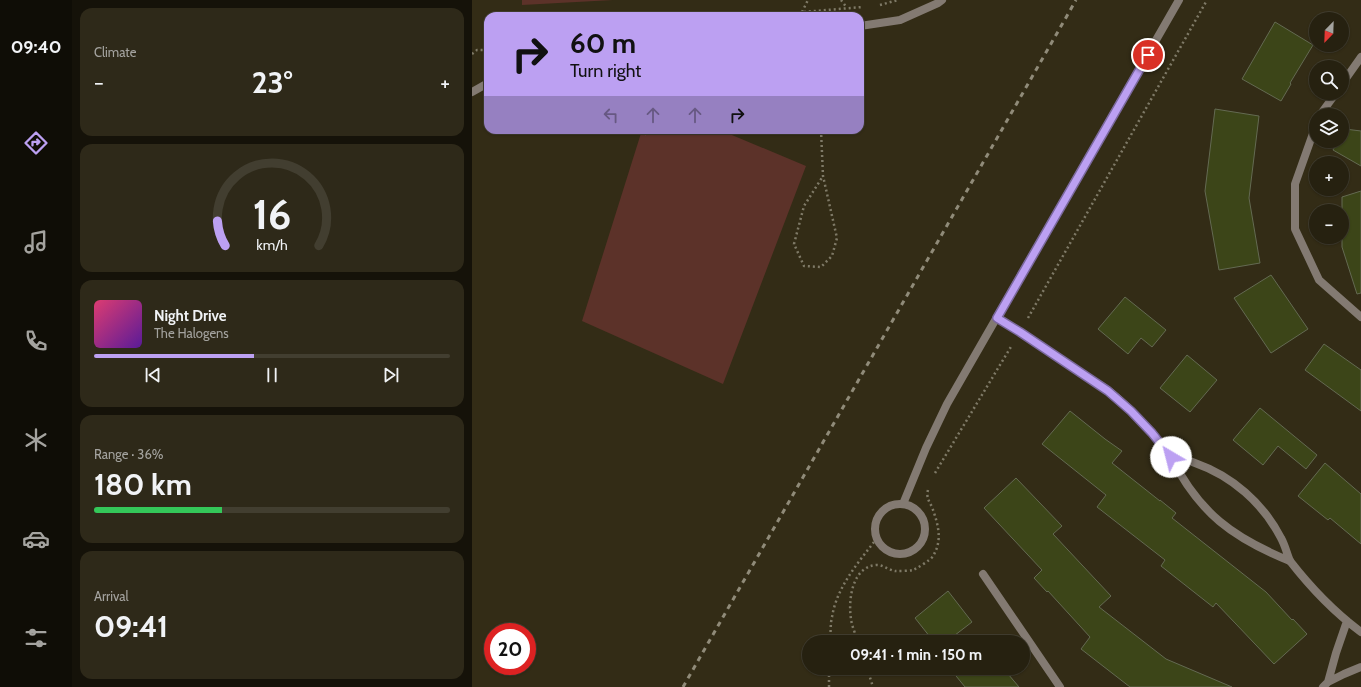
<!DOCTYPE html>
<meta charset="utf-8">
<style>
:root{--surface:#262110;--page:#2e2919;--text:#f1f3f6;--muted:#a4a39f;--line:#423e30;--accent:#bca0f2}
body{margin:0;font-family:Cabin,sans-serif;background:var(--page);color:var(--text);height:100vh;display:flex;flex-direction:column;font-size:15px;white-space:nowrap}
*{box-sizing:border-box;margin:0}
p{font-size:13px;color:var(--muted)}
.icon{flex:none;width:22px;height:22px;fill:none;stroke:currentColor;stroke-width:2;stroke-linecap:round;stroke-linejoin:round}
.map{position:relative;flex:1;overflow:hidden}
.details{display:flex;flex-direction:column;gap:8px;padding:8px;background:#151209;width:400px}
.details>*{flex:none}
.hud{position:absolute;left:12px;top:12px;width:380px;height:122px;border-radius:12px;box-shadow:0 1px 3px #0004,0 0 0 1px var(--line);background:#bca0f2;color:#111;overflow:hidden}
.needle{width:26px;rotate:203deg}
.fabs{position:absolute;left:837px;top:12px;display:grid;gap:8px}
.fabs a{display:grid;place-items:center;width:40px;height:40px;border-radius:50%;background:var(--surface);box-shadow:0 1px 3px #0004,0 0 0 1px var(--line);font-size:20px}
.speed{position:absolute;left:12px;top:623px;display:flex;gap:8px;font-size:20px;font-weight:700;text-align:center}
.speed>*{display:grid;place-content:center;width:52px;height:52px;border-radius:50%;background:var(--surface);box-shadow:0 1px 3px #0004,0 0 0 1px var(--line);line-height:1}
.speed .limit{border:6px solid #d22;background:#fff;color:#111}
.pin{position:absolute;display:grid;place-items:center;width:34px;height:34px;color:#fff;margin:-17px;border:2px solid #fff;border-radius:50%;box-shadow:0 1px 4px #0007}
.me{position:absolute;width:44px;margin:-22px;rotate:323deg;stroke-linejoin:round;filter:drop-shadow(0 0 3px #0008)}
.turn{display:flex;align-items:center;gap:14px;height:84px;padding:0 20px;font-size:18px}
.turn .icon{width:52px;height:52px;stroke-width:2.5}
.turn b{display:block;font-size:28px;line-height:34px}
.lanes{display:flex;align-items:center;height:38px;padding:0 20px;background:#0003;justify-content:center;gap:20px;direction:ltr}
.lanes .off{opacity:.35}
.big{font-size:30px;font-weight:700;line-height:1.1}
.details .tile{flex:1;display:flex;flex-direction:column;justify-content:center;gap:6px;min-width:0;padding:0 14px;border-radius:12px;background:var(--page)}
.details .dial{align-items:center;gap:0}
.dial svg{height:104px;overflow:visible;fill:none;stroke:var(--line);stroke-width:7;stroke-linecap:round;text-anchor:middle}
.dial text{fill:var(--text);stroke:none}
.song{display:flex;align-items:center;gap:12px}
.cover{width:48px;height:48px;border-radius:6px;background:linear-gradient(135deg,hsl(340 70% 55%),hsl(270 70% 35%))}
.played{height:4px;border-radius:2px;background:linear-gradient(90deg,var(--accent) 45%,var(--line) 45%)}
.keys{display:flex;justify-content:space-around;direction:ltr}
.heat{display:flex;justify-content:space-between;align-items:center;font-size:22px;direction:ltr}
.charge{height:6px;border-radius:3px;background:linear-gradient(90deg,#34c759 36%,var(--line) 0)}
.trip{position:absolute;left:330px;top:635px;width:228px;height:40px;border-radius:20px;background:var(--surface);box-shadow:0 1px 3px #0004,0 0 0 1px var(--line);font-weight:700;line-height:40px;text-align:center}
main{display:flex;flex:1;min-height:0}
.tab-bar{display:flex;flex-direction:column;width:72px;justify-content:space-around;align-items:center;background:#0f0d06;color:var(--muted)}
.tab-bar .icon{width:28px;height:28px}
.tab-bar .on{color:var(--accent)}
.tab-bar b{font-size:18px;color:var(--text)}
.map>svg:first-child{display:block}
</style>
<main>
<nav class="tab-bar">
<b>09:40</b>
<svg class="icon on" aria-label="directions" viewBox="0 0 24 24"><path d="M12 3l9 9-9 9-9-9zM9 14v-3h6M13 9l2 2-2 2"/></svg>
<svg class="icon" aria-label="music" viewBox="0 0 24 24"><path d="M9 18V5l10-2v13"/><circle cx="6" cy="18" r="3"/><circle cx="16" cy="16" r="3"/></svg>
<svg class="icon" aria-label="phone" viewBox="0 0 24 24"><path d="M5 4h4l2 5-3 2q2 4 5 5l2-3 5 2v4C11 20 4 13 5 4z"/></svg>
<svg class="icon" aria-label="climate" viewBox="0 0 24 24"><path d="M12 3v18M4 7l16 10M4 17L20 7"/></svg>
<svg class="icon" aria-label="car" viewBox="0 0 24 24"><path d="M5 17H2v-5l4-1 3-4h7l3 4 3 1v5h-3M9 17h6M6 11h13"/><circle cx="7" cy="17" r="2"/><circle cx="17" cy="17" r="2"/></svg>
<svg class="icon" aria-label="filters" viewBox="0 0 24 24"><path d="M4 7h16M4 17h16"/><circle cx="9" cy="7" r="2"/><circle cx="15" cy="17" r="2"/></svg>
</nav>
<section class="details">
<div class="tile"><p>Climate</p>
<div class="heat"><a>−</a><b class="big">23°</b><a>+</a></div>
</div>
<div class="tile dial"><svg viewBox="0 0 100 80">
<path d="M14 69A42 42 0 1 1 86 69"/>
<path d="M14 69A42 42 0 0 1 8 50" stroke="#bca0f2"/>
<text x="50" y="56" font-size="32" font-weight="700">16</text>
<text x="50" y="72" font-size="11">km/h</text>
</svg></div>
<div class="tile">
<div class="song"><i class="cover"></i><div><b>Night Drive</b><p>The Halogens</p></div></div>
<div class="played"></div>
<div class="keys"><svg class="icon" aria-label="previous" viewBox="0 0 24 24"><path d="M18 5L8 12l10 7zM5 5v14"/></svg><svg class="icon" aria-label="pause" viewBox="0 0 24 24"><path d="M8 5v14M16 5v14"/></svg><svg class="icon" aria-label="next" viewBox="0 0 24 24"><path d="M6 5l10 7-10 7zM19 5v14"/></svg></div>
</div>
<div class="tile"><p>Range · 36%</p><b class="big">180 km</b><div class="charge"></div></div>
<div class="tile"><p>Arrival</p><b class="big">09:41</b></div>
</section>
<div class="map">
<svg width="889" height="687" viewBox="0 0 889 687">
<rect width="100%" height="100%" fill="#332c16"/>
<path fill="#5c3229" d="M50 0H141L50 5Z
M170 130H248L334 166 251 384 110 321Z"/>
<path fill="#3c4518" stroke="#646a52" d="M803 22 841 45 818 83 819 84 809 101 770 79Z
M743 109 787 116 777 198 788 263 747 270 733 191Z
M873 129 889 131V166L861 150 866 141H870V135Z
M889 191V293L885 294 870 247V197Z
M799 275 836 329 799 353 762 298Z
M653 297 694 330 680 347 669 338 656 354 626 329Z
M852 344 889 370V411L833 370Z
M715 355 745 380 718 412 688 388Z
M788 408 845 455 834 469 806 446 791 465 761 440Z
M598 411 633 439 650 451 640 463 688 501V500L704 513 700 518 794 592 820 620 821 619 835 634 802 664 744 603 741 607 689 566 693 560 625 507 634 495 570 444Z
M853 463 889 494V544L858 518 856 520 826 496Z
M544 478 590 526 581 534 639 596 627 607 694 659 760 687H658L609 649 618 637 576 591 575 592 562 578 570 570 512 508Z
M476 591 500 622 474 642H462L443 618Z
M483 668H531L547 687H493L480 671Z"/>
<g fill="none" stroke-linecap="round" stroke-linejoin="round">
<path stroke="#7f7a67" stroke-width="2.5" stroke-dasharray="2 3" stroke-linecap="butt" d="M369 0 375 8
M408 5 426 0
M330 12 336 0
M282 16 391 7
M0 54 5 50H16
M154 130 162 133 174 134
M349 130 351 176 365 238 360 256 349 267 332 266 322 244 332 206 351 176
M556 318 735 0
M463 473 540 345
M358 642C359 634 358 625 360 617 365 586 387 562 405 538
M386 642C384 635 380 627 379 619 376 600 380 566 405 565 411 565 417 570 423 571 428 571 436 571 441 570 444 569 459 560 461 556 471 540 466 524 460 507 457 501 454 497 456 490
M395 668 401 687
M357 687V668"/>
<path stroke="#837a72" stroke-width="8" d="M870 84 889 57
M848 115 864 93
M844 125 823 184V229L847 280 889 317
M611 374C619 380 629 385 637 391 661 410 680 433 699 457
M818 561C839 588 862 612 889 632
M511 574 588 687
M856 682 872 674 889 667
M851 687 856 682 864 653 875 621"/>
<path stroke="#837a72" stroke-width="8" d="M388 26 428 20 466 3 470 0
M0 92 16 83
M525 317 611 374
M699 457C707 459 715 460 723 463 760 476 791 503 809 538 813 545 815 554 818 561
M699 457C727 513 761 538 818 561
M431 504 454 448 475 404 707 0
M403 529a25 25 0 1 1 50 0a25 25 0 1 1-50 0Z"/>
<path stroke="#908b79" stroke-width="3" stroke-dasharray="5 5" stroke-linecap="butt" d="M211 687 604 0"/>
</g>
<g fill="none" stroke-linecap="round" stroke-linejoin="round">
<g stroke="#7a689d" stroke-width="10">
<path id="route" d="M676 55 525 318 548 332 636 391 659 411 680 433 699 457"/>
</g>
<use href="#route" stroke="#bca0f2" stroke-width="7"/>
</g>
</svg>
<div class="fabs">
<a><svg class="needle" viewBox="-14 -14 28 28"><path d="M0-13l5 13h-10z" fill="#e53935"/><path d="M0 13l5-13h-10z" fill="#a4a39f"/></svg></a>
<a><svg class="icon" aria-label="search" viewBox="0 0 24 24"><circle cx="10" cy="10" r="6"/><path d="M15 15l6 6"/></svg></a>
<a><svg class="icon" aria-label="layers" viewBox="0 0 24 24"><path d="M12 4l9 5-9 5-9-5zM3 14l9 5 9-5"/></svg></a>
<a>+</a>
<a>−</a>
</div>
<div class="speed"><div class="limit">20</div></div>
<div class="pin" style="left:676px;top:55px;background:#d93025"><svg class="icon" aria-label="arrive" viewBox="0 0 24 24"><path d="M6 21V4h12l-3 4 3 4H6"/></svg></div>
<svg class="me" style="left:699px;top:457px" viewBox="-20 -20 40 40"><circle r="19" fill="#fff"/><path d="M0-13L10 11 0 6-10 11z" fill="#bca0f2"/></svg>
<div class="trip">09:41 · 1 min · 150 m</div>
<div class="hud">
<div class="turn"><svg class="icon" aria-label="right" viewBox="0 0 24 24"><path d="M7 20v-9h11M14 6l5 5-5 5"/></svg><div><b>60 m</b>Turn right</div></div>
<div class="lanes"><svg class="icon off" aria-label="left" viewBox="0 0 24 24"><path d="M17 20v-9H6M10 6l-5 5 5 5"/></svg><svg class="icon off" aria-label="ahead" viewBox="0 0 24 24"><path d="M12 20V5M6 11l6-6 6 6"/></svg><svg class="icon off" aria-label="ahead" viewBox="0 0 24 24"><path d="M12 20V5M6 11l6-6 6 6"/></svg><svg class="icon" aria-label="right" viewBox="0 0 24 24"><path d="M7 20v-9h11M14 6l5 5-5 5"/></svg></div>
</div>
</div>
</main>
